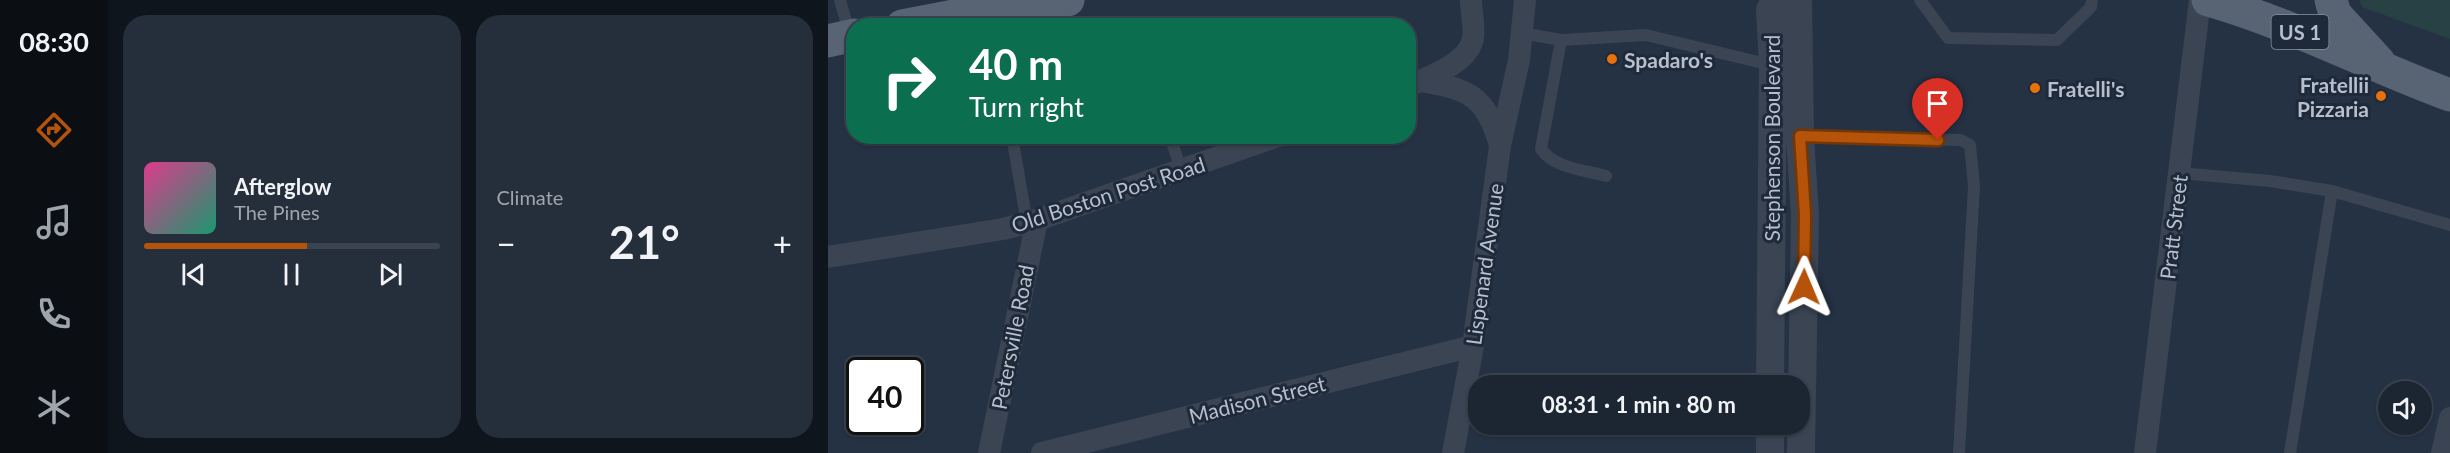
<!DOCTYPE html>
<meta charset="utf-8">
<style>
:root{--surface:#1c2633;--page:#252e3b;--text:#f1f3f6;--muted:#a0a5ac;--line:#3a434e;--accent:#b45309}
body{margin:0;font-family:Lato,sans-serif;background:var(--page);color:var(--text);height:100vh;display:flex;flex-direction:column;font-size:22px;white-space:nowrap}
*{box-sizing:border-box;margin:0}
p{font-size:20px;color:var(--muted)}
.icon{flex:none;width:33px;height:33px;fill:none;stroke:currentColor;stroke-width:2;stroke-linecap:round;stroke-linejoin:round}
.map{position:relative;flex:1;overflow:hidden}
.panel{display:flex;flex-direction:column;gap:15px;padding:15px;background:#0f151c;width:720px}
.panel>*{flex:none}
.top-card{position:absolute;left:18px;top:18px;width:570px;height:126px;border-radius:24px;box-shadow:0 2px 4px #0004,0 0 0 2px var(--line);background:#0b6e4f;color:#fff;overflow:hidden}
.fabs{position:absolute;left:1550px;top:381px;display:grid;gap:12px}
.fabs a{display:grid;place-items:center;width:54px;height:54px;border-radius:50%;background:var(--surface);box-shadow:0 2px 4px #0004,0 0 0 2px var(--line);font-size:30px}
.speed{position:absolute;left:18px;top:357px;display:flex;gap:12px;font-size:30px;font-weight:700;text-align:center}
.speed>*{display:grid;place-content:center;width:78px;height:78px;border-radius:50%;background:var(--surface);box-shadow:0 2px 4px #0004,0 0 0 2px var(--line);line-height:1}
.speed .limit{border:3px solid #111;border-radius:9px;background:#fff;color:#111}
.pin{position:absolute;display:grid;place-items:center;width:51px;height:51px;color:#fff;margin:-62px -26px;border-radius:50% 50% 50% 0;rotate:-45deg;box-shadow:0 0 6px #0007}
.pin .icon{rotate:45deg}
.me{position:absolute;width:66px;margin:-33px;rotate:1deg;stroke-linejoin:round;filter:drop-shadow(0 0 4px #0008)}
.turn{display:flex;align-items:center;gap:21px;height:126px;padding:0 24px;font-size:27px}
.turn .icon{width:78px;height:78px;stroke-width:2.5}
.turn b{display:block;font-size:42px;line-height:51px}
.big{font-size:45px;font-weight:700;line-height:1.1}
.panel .widget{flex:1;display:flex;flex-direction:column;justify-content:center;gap:9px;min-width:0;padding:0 21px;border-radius:24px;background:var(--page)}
.song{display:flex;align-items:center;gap:18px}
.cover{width:72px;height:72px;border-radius:9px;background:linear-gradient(135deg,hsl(330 70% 55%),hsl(160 70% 35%))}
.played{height:6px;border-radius:3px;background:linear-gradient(90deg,var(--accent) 55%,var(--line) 55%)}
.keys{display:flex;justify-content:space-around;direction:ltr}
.heat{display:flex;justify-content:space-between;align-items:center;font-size:33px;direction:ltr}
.panel .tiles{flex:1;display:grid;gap:15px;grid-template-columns:repeat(2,1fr)}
.trip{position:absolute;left:640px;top:375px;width:342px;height:60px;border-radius:24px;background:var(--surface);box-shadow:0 2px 4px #0004,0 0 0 2px var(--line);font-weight:700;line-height:60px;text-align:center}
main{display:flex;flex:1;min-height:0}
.tab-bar{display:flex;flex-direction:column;width:108px;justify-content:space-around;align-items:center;background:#0b0f14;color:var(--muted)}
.tab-bar .icon{width:42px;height:42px}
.tab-bar .on{color:var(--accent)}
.tab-bar b{font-size:27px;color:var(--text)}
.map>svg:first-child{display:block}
</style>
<main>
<nav class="tab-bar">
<b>08:30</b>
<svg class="icon on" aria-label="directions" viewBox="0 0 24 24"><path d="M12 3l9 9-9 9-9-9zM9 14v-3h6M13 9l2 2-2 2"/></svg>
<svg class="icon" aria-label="music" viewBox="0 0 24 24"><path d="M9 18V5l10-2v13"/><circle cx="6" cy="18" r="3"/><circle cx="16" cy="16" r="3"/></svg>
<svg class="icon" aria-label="phone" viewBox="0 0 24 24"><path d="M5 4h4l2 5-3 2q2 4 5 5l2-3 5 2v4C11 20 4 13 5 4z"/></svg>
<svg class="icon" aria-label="climate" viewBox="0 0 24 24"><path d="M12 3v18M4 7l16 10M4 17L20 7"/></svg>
</nav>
<section class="panel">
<div class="tiles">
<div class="widget">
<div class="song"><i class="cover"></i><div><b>Afterglow</b><p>The Pines</p></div></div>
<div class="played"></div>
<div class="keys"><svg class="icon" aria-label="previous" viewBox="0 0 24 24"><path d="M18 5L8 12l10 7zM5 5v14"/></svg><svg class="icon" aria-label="pause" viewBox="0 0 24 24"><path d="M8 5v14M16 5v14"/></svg><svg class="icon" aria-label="next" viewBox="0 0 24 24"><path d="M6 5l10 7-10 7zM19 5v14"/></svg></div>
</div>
<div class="widget"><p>Climate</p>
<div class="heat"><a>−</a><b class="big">21°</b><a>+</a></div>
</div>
</div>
</section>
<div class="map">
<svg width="1622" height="453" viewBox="0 0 1622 453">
<rect width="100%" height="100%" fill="#253244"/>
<path fill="#274145" d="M1531 0H1622V39L1534 7Z"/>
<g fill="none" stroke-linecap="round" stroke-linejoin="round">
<path stroke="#3a4453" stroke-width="12" d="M12 0 22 35
M1092 0 1120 38 1229 40 1263 7 1264 0
M694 33 733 40 818 35 947 66
M733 40 713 149C726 168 756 170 778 176
M184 136 199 223
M342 136 353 170
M972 137 1133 140 1142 145 1146 186 1131 453
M1352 173 1442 181 1504 191 1622 225
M1462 453 1504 191"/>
<path stroke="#3a4453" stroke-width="22" d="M592 81C641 89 657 95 672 145
M580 86C601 77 639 64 645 39 647 28 643 11 643 0
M0 257 175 229 209 220 450 136
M161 453 209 220
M214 453 645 346
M625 453 645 346 672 146 691 60 697 0
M1317 453 1372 0
M1614 453 1622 418"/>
<path stroke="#3a4453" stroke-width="28" d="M970 0 972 137 977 215 973 453
M942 386 945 66 942 10 948 0
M942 453V424"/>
<path stroke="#586373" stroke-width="33" d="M1380 0C1464 24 1540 65 1622 95
M1503 0 1507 14 1551 62
M74 26 131 15 240 0
M0 41 26 35"/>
</g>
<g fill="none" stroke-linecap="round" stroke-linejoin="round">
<g stroke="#753606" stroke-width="15">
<path id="route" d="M976 287 977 215 972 136 1110 140"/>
</g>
<use href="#route" stroke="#b45309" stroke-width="10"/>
</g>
<g fill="#e8710a" stroke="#1e2939" stroke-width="2">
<circle cx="784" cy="59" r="6"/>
<circle cx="1207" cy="88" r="6"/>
<circle cx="1553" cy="96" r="6"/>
</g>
<g text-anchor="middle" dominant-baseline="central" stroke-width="6" stroke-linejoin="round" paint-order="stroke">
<rect fill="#1e2939" stroke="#8992a1" stroke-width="1.5" x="1443.5" y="15" width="57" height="34" rx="4.5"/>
<g font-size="20" font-weight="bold" fill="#b7bfcd">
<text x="1472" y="32">US 1</text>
</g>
<g font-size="21" font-weight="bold" fill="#b7bfcd" stroke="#1e2939" text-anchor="start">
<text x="796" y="59">Spadaro's</text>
<text x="1541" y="84" text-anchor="end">Fratellii<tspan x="1541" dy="24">Pizzaria</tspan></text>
<text x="1219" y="88">Fratelli's</text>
</g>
<g font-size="21" fill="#b7bfcd" stroke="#1e2939">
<text transform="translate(943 138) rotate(-90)">Stephenson Boulevard</text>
<text transform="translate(280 194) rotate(-18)">Old Boston Post Road</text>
<text transform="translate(1345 227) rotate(-83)">Pratt Street</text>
<text transform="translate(656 264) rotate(-82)">Lispenard Avenue</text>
<text transform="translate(184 337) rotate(-79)">Petersville Road</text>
<text transform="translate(429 399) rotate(-14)">Madison Street</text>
</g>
</g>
</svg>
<div class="fabs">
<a><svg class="icon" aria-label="sound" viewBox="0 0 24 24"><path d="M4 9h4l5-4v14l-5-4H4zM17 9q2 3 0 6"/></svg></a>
</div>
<div class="speed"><div class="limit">40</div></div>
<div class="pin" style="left:1110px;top:140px;background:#d93025"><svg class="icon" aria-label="arrive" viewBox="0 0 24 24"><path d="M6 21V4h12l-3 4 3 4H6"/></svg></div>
<svg class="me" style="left:976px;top:287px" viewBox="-20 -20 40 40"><path d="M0-17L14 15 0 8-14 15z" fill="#b45309" stroke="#fff" stroke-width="4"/></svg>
<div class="trip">08:31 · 1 min · 80 m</div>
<div class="top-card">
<div class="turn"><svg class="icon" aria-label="right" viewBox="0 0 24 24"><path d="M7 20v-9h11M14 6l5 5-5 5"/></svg><div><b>40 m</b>Turn right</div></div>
</div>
</div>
</main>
